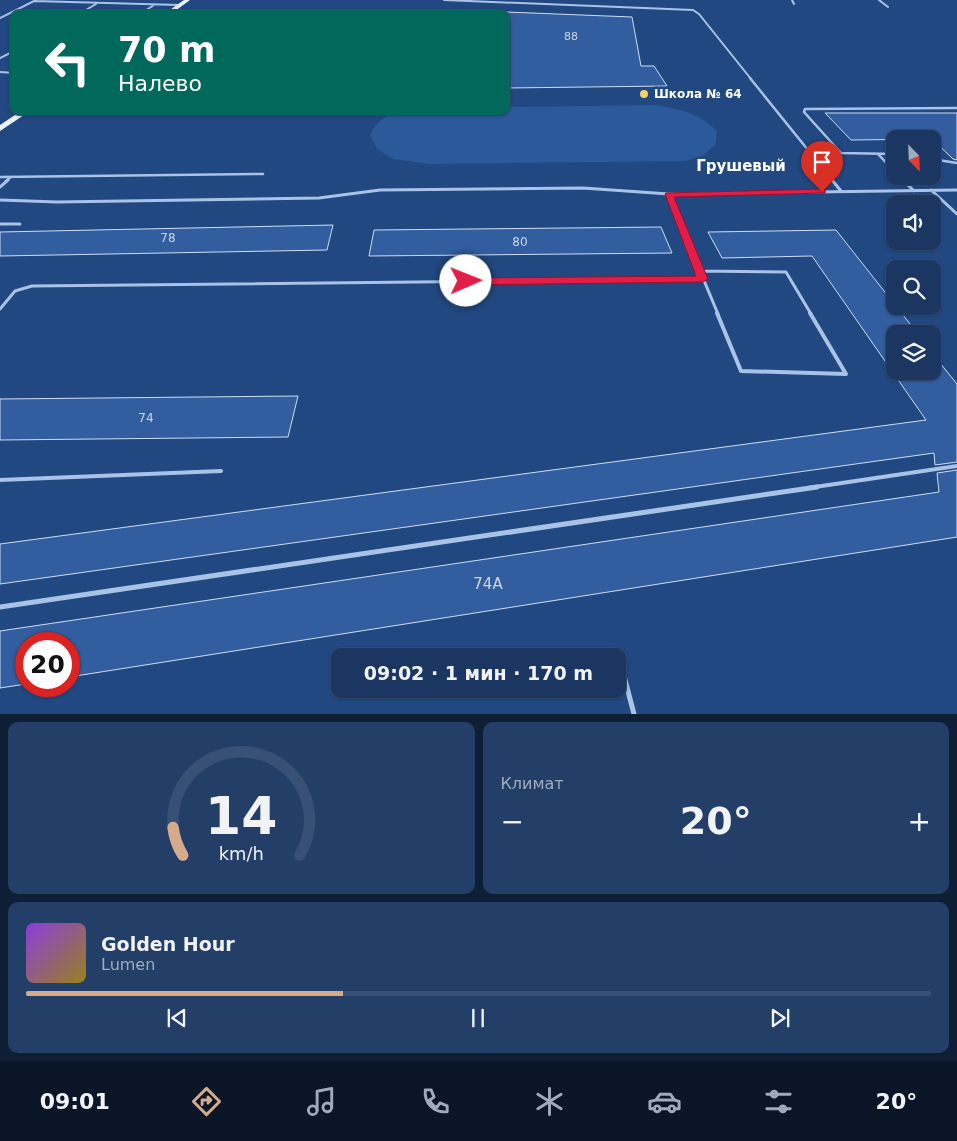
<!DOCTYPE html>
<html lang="ru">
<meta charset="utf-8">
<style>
:root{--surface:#1a3661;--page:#233e67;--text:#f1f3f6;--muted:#9fabbd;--line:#385076;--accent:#d6ab8b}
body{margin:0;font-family:"DejaVu Sans",sans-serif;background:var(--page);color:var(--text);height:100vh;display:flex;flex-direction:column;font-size:19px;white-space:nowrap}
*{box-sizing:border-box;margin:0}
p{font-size:16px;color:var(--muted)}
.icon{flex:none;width:28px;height:28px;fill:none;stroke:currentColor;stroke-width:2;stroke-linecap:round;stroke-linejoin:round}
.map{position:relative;height:714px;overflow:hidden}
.details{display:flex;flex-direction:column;gap:8px;padding:8px;background:#0e1e35;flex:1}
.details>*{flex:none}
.hud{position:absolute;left:10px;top:10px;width:500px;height:105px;border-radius:10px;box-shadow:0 1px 4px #0004,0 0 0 1px var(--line);background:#00695c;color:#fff;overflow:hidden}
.needle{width:32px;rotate:157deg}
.controls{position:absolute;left:886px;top:130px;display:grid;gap:10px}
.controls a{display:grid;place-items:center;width:55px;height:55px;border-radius:10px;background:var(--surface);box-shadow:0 1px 4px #0004,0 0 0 1px var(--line);font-size:25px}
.speed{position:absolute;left:15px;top:632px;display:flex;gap:10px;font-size:25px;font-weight:700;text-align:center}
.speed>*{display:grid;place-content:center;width:65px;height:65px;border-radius:50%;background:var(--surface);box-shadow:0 1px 4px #0004,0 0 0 1px var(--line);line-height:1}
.speed .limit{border:8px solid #d22;background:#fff;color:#111}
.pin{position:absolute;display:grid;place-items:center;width:42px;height:42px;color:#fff;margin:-51px -21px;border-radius:50% 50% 50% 0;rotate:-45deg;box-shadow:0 0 5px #0007}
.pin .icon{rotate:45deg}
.me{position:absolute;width:55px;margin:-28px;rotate:89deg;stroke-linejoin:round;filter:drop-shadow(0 0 4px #0008)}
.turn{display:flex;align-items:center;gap:18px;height:105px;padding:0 25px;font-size:22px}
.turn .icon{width:65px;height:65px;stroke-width:2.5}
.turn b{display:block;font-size:35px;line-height:42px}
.big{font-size:38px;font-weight:700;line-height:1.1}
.details .widget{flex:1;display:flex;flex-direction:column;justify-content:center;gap:8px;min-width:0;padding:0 18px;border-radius:10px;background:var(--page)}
.details .dial{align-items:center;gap:0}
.dial svg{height:130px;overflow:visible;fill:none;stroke:var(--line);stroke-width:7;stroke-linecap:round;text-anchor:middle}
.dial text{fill:var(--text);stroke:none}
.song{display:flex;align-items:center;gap:15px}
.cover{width:60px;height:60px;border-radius:8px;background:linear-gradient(135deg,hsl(270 70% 55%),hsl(50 70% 35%))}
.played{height:5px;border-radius:2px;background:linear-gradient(90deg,var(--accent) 35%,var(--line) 35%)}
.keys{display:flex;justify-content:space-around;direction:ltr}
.heat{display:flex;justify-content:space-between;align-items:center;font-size:28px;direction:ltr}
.details .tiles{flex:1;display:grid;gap:8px;grid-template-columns:1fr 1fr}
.widget:last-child{grid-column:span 2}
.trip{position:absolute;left:331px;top:648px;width:295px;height:50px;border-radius:10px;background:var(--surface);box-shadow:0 1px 4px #0004,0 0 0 1px var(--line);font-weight:700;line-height:50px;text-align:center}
.tab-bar{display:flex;height:80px;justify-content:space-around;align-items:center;background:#0a1627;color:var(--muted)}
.tab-bar .icon{width:35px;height:35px}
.tab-bar .selected{color:var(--accent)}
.tab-bar b{font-size:22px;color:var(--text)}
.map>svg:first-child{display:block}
</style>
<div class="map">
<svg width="957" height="714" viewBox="0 0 957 714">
<rect width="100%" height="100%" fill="#224881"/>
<path fill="#2c5999" d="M655 105C682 110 695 111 717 131L716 144 704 155 686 161 429 164 394 159 377 149 370 134C378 120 387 115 402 111H506V107Z"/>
<path fill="#325e9f" stroke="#cddef6" d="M506 12 632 17 641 66H654L667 86 506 88Z
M825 113H957V160L953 159 932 139 851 140Z
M333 225 327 250 0 256V232Z
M661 227 672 253 369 256 374 230Z
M836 230 918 334H895V371H932V353L957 384V462L935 465 934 453 0 584V544L926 420 812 256 722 258 708 232Z
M298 396 288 437 0 440V399Z
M957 470V537L69 677V644H26V684L0 688V631L939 492 937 473Z"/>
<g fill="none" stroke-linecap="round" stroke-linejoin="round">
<path stroke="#a9c3e8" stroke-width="2" d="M444 0 693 10 699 14 751 79
M792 0 794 4
M879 0 888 7
M34 1 179 5
M79 14 96 4
M140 14 154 5
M0 18 36 0
M0 58 14 51
M0 72 14 73"/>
<path stroke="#a9c3e8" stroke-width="2.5" d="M750 78 833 181
M878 154 895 172
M895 154 841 153 804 112 805 109 957 108
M932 159 957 163
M899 176 904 181
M0 177 263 174
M6 181 11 177"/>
<path stroke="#a9c3e8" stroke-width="3" d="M832 180 841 191
M903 180 914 191
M0 187 8 180
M931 190 957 214
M669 194 700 271
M0 200 57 202 319 198 380 190 583 188 669 194 957 190
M0 224H20
M700 271 786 272 811 314
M700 271 718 314
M0 309 15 291 32 286 703 279"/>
<path stroke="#a9c3e8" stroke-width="4" d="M717 313 741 371 846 374 810 313
M0 480 221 471
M808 488 957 466"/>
<path stroke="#a9c3e8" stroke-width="5" d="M0 607 817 487
M619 657 634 714"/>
<path fill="#ebf2fd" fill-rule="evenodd" d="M184 0H190L171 14H164Z
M21 111H30L0 131V125Z"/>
</g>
<path fill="#e11d48" stroke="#92132f" d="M822 189 825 190V193L674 197 708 279 703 282 466 285 461 281 466 278 696 276 665 194 666 193Z"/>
<circle fill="#f3d16b" stroke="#224881" stroke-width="2" cx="644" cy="94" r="5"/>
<g text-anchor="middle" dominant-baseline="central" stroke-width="5" stroke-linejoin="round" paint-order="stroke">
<g font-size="11" fill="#ccd7e7">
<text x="571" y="36">88</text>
</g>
<g font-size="12" font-weight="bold" fill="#fff" stroke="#224881" text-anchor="start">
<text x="654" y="94">Школа № 64</text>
</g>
<g font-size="12" fill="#ccd7e7">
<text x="168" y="238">78</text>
<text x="520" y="242">80</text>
<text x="146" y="418">74</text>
</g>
<g font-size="15" font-weight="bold" fill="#fff" stroke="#224881">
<text x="741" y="166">Грушевый</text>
</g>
<g font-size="15" fill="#ccd7e7">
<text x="488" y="584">74А</text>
</g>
</g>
</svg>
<div class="controls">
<a><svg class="needle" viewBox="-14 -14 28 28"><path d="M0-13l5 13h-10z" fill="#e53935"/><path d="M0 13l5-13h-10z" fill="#9fabbd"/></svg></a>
<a><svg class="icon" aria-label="sound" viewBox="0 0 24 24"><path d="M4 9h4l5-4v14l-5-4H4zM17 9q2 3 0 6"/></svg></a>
<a><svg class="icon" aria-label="search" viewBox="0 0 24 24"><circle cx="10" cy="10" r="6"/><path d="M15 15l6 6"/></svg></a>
<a><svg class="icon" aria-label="layers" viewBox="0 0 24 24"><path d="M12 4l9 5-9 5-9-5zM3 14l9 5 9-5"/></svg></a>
</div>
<div class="speed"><div class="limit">20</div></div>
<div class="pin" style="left:822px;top:192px;background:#d93025"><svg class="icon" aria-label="arrive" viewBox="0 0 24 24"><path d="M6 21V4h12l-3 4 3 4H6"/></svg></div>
<svg class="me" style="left:466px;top:281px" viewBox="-20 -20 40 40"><circle r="19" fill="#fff"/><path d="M0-13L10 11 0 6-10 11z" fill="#e11d48"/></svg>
<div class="trip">09:02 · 1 мин · 170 m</div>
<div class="hud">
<div class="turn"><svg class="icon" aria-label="left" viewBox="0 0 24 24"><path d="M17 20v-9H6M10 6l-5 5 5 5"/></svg><div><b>70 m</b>Налево</div></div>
</div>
</div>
<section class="details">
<div class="tiles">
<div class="widget dial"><svg viewBox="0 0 100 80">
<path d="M14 69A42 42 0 1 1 86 69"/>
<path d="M14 69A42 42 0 0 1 8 52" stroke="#d6ab8b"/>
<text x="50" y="56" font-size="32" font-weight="700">14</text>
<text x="50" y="72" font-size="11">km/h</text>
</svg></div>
<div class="widget"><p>Климат</p>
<div class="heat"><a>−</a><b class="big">20°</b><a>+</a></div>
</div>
<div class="widget">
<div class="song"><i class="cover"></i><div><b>Golden Hour</b><p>Lumen</p></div></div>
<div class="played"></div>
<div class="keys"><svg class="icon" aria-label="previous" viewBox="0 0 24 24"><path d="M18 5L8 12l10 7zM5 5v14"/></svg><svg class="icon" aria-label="pause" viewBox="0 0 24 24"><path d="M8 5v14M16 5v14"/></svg><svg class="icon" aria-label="next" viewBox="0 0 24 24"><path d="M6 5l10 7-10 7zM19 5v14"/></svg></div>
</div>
</div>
</section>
<nav class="tab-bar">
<b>09:01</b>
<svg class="icon selected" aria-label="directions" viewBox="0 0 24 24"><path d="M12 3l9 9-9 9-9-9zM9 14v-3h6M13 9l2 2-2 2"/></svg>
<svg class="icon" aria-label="music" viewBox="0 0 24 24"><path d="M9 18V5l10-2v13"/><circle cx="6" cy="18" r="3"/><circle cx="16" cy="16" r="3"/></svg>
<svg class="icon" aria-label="phone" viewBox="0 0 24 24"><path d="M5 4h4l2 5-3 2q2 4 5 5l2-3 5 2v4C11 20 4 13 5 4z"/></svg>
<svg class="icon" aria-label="climate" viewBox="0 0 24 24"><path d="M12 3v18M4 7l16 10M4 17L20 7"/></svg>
<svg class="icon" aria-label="car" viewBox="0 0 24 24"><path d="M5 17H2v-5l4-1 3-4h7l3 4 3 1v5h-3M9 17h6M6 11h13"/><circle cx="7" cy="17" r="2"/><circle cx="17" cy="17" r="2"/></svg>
<svg class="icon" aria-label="filters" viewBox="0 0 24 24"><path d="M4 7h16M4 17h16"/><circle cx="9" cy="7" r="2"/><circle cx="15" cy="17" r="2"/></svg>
<b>20°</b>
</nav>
